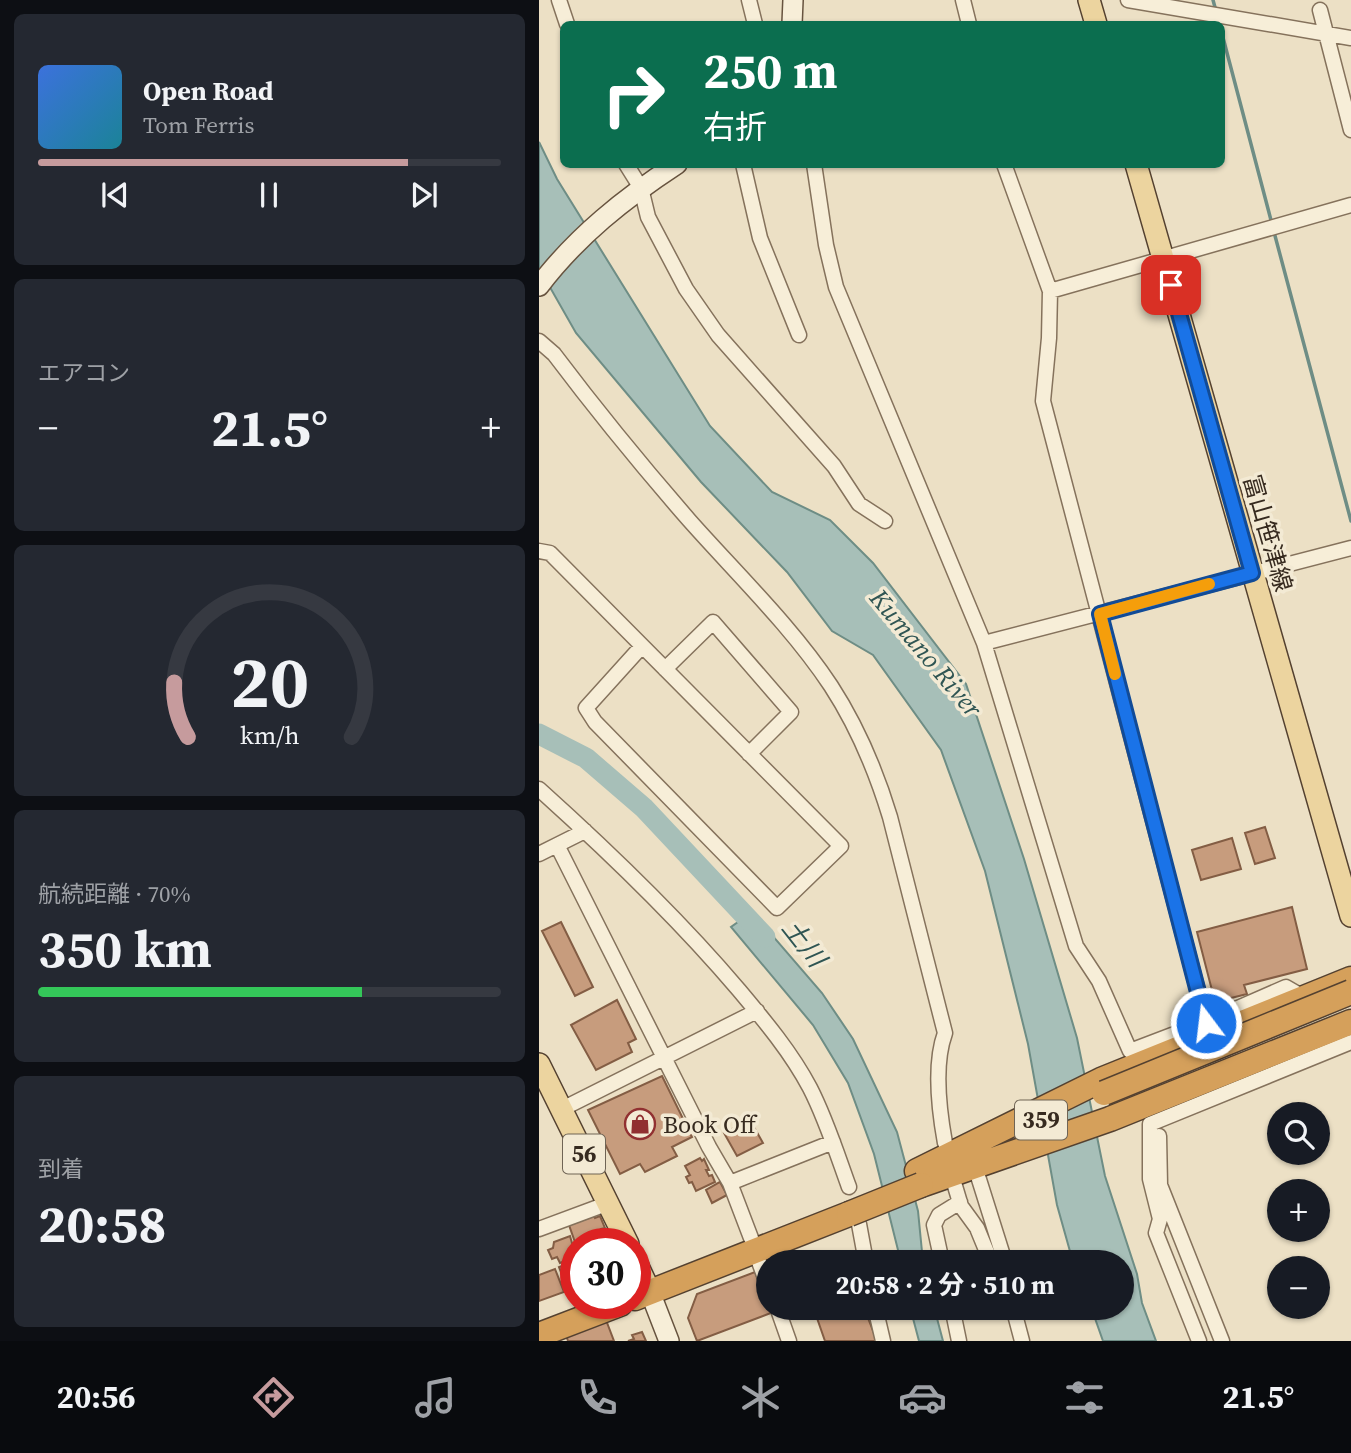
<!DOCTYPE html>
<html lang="ja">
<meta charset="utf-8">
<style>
:root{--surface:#171b24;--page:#242831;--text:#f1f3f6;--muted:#9ea1a6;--line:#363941;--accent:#c69b9d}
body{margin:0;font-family:"Source Serif 4","Noto Sans JP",serif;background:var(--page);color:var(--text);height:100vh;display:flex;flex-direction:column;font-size:26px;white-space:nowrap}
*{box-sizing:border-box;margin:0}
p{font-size:23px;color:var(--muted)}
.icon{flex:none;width:38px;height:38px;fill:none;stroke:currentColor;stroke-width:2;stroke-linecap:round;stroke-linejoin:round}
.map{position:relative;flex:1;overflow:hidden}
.sheet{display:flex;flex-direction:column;gap:14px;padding:14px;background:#0d0f14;width:539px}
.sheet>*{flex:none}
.guide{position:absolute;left:21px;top:21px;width:665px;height:147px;border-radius:10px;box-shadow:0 2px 5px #0004;background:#0b6e4f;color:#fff;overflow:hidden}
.fabs{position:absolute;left:728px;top:1102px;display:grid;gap:14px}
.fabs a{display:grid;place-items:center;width:63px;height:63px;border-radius:50%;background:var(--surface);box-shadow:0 2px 5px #0004;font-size:35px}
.speed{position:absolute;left:21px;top:1228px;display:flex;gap:14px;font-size:35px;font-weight:700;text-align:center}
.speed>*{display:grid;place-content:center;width:91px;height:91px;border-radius:50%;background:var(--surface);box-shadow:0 2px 5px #0004;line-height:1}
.speed .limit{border:10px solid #d22;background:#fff;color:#111}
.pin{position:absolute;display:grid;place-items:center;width:60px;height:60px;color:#fff;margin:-30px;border-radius:14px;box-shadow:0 4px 10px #0006}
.me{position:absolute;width:77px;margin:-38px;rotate:345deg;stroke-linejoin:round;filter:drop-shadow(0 0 5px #0008)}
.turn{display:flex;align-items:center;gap:24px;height:147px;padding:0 28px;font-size:32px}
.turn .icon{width:91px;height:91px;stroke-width:2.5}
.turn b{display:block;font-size:49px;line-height:60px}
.big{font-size:52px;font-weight:700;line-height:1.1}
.sheet .tile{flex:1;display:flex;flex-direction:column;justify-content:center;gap:10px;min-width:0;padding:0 24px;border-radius:10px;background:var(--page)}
.sheet .dial{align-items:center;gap:0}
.dial svg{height:182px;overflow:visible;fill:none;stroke:var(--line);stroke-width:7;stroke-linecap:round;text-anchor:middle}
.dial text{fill:var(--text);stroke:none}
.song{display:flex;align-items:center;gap:21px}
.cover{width:84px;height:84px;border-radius:10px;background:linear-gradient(135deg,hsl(220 70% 55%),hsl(190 70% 35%))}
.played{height:7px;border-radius:4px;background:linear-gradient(90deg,var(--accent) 80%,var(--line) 80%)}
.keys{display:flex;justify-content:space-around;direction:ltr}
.heat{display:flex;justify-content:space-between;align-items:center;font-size:38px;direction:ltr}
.charge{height:10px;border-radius:5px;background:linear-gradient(90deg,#34c759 70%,var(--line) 0)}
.trip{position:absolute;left:217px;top:1250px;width:378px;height:70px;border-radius:35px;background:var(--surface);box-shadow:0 2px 5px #0004;font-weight:700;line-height:70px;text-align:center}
.tab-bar{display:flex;height:112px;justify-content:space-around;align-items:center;background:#090b0e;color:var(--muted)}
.tab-bar .icon{width:49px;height:49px}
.tab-bar .active{color:var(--accent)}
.tab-bar b{font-size:32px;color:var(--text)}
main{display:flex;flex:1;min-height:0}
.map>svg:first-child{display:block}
</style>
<main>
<section class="sheet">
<div class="tile">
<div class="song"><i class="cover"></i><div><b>Open Road</b><p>Tom Ferris</p></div></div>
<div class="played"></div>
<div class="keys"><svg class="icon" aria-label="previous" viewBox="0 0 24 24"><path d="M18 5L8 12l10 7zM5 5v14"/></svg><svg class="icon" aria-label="pause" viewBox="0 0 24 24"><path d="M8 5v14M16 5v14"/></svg><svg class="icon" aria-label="next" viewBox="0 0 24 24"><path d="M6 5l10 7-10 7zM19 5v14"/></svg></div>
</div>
<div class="tile"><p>エアコン</p>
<div class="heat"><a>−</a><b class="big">21.5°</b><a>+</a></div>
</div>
<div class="tile dial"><svg viewBox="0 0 100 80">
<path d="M14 69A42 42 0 1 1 86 69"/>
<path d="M14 69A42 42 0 0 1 8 45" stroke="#c69b9d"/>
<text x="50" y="56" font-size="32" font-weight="700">20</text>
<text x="50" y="72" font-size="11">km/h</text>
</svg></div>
<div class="tile"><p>航続距離 · 70%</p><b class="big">350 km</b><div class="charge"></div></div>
<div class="tile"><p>到着</p><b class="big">20:58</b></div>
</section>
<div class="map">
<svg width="812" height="1341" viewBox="0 0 812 1341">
<rect width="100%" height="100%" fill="#ece0c5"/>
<path fill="#a7bfb8" stroke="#6e8d85" stroke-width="2" d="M0 142 18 179 171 426 233 492 291 520 334 563 427 684 485 859 538 1038 566 1176 598 1274 603 1303 617 1341H564L552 1307H583V1262H534L518 1205 489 1044 446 871 402 750 334 655 293 631 248 572 162 482 37 333 0 268Z
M213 912 283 993 314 1039 358 1132 379 1211 384 1262H362L335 1154 309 1083 274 1025 192 927Z
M371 1307H395L404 1341H380Z"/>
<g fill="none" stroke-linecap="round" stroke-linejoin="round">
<path stroke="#6e8d85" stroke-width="3.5" d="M674 0 677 11
M682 30 733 224
M735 232 812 521"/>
<path stroke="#a7bfb8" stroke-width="21" d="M0 734 47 758 105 808 226 937"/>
</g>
<path fill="#c79c7d" stroke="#835d44" stroke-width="2" d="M726 827 736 858 716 864 706 833Z
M693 838 702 869 662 880 653 850Z
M753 907 768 969 705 985 708 994 676 1002 658 932Z
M22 922 54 987 36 996 3 931Z
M78 1000 97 1039 89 1043 93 1052 57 1070 32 1025Z
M123 1076 153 1137 133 1147 138 1156 106 1172 101 1164 81 1174 49 1110Z
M211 1120 224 1143 198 1156 185 1133Z
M161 1158 163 1161 165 1159 170 1170H167L170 1176 173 1175 176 1182 157 1191 153 1182 150 1183 147 1177 151 1175 146 1166Z
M181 1182 188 1195 173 1203 167 1190Z
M55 1216 56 1218 61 1216 66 1228 62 1229 68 1244 37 1245 30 1225Z
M31 1236 37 1257 21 1263 18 1257 13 1259 9 1250 14 1248 15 1242Z
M259 1254 261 1258 264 1257 266 1262H242Z
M37 1261V1278L30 1281 27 1274 23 1275 20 1267Z
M16 1269 25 1292 0 1301V1275Z
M216 1272 232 1313 158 1341 149 1318 158 1294Z
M329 1307 330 1311 327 1313 338 1341H286L278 1318 282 1310 286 1307Z
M67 1320 75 1341H29L27 1335Z
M103 1332 107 1341H89L95 1339 93 1335Z"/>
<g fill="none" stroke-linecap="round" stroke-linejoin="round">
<g stroke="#85725c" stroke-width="17">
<path id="street" d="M20 0 28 24
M210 0 216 24
M424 0 430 24
M589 0 812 38
M781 10 812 130
M87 164 102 188 109 217 147 289 179 335 295 466 320 504 346 521
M204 164 221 238 260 335
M275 164 287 245 297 287 445 643 537 946 560 981 591 1051 667 1022 747 987 766 998
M465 164 511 291 510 338 504 401 667 1022
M511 291 812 205
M0 341 15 354C58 411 103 466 150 520 197 573 253 627 292 686 318 726 337 771 351 817L406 1033C395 1063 400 1110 406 1143
M0 551 11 553C108 651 205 749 302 846L238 908 56 722 47 708 103 646
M445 643 812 548
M126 669 174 622 252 712 210 754
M0 789C70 852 138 917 199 989 225 1020 252 1052 271 1088 287 1119 298 1154 310 1187
M18 845 46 831
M0 854 18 845 170 1147 191 1183 212 1238
M23 1109 218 1011
M620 1136 621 1185 683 1341
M438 1173 466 1262
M191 1183 294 1142
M416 1186 422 1206 438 1228 452 1262
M320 1224 327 1262
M0 1229 70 1203
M216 1251 229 1286
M403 1262 395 1225 400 1215 421 1202
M238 1307 250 1341
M336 1307 344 1341
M413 1307 420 1341
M474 1307 483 1341
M660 1341 617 1233 621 1219 611 1179V1124L812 1042"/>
</g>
<g stroke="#67533f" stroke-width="22">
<path id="secondary" d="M253 24 254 0
M0 286C38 236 86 198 138 164
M111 1292 130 1341"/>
</g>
<g stroke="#544130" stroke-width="24">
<path id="primary" d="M550 0 557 24
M597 164 812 916
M0 1064 89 1244
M96 1260 111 1292"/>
</g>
<g stroke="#544130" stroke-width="27">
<path id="highway" d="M378 1171 562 1080 812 979
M382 1185 571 1119 812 1022
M96 1298 310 1214
M0 1335 81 1304"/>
</g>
<use href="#street" stroke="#f7eed8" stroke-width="14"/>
<use href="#secondary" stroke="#f7eed8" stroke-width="19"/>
<use href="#primary" stroke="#ecd49f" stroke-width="21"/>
<use href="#highway" stroke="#d5a05b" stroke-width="24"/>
<g stroke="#544130" stroke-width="27" stroke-linecap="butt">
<path id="highway-bridge" d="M565 1093 812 992
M310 1214 382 1185"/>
</g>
<use href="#highway-bridge" stroke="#d5a05b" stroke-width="24"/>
</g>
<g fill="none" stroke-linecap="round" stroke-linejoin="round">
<g stroke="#114b97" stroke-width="18">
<path id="route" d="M632 285 713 573 561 614 667 1023"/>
</g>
<use href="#route" stroke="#1a73e8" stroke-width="12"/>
<path stroke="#f59e0b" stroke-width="12" d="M576 674 561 614 670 584"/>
</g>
<defs>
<g id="shop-ring" transform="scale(1.575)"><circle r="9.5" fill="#f3ead4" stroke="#913031" stroke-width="1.5"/><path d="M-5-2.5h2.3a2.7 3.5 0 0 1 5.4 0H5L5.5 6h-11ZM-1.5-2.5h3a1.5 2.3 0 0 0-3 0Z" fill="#913031"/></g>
</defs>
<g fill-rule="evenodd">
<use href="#shop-ring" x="101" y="1124"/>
</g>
<g text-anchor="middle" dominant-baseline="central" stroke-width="7" stroke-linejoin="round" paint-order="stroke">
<g fill="#f3ead4" stroke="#6f6455" stroke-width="2">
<rect x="476" y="1100.5" width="52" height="39" rx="5"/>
<rect x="24" y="1134.5" width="42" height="39" rx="5"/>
</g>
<g font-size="23" font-weight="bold" fill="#362a1f">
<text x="502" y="1120">359</text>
<text x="45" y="1154">56</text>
</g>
<g font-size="24" fill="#362a1f" stroke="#f3ead4">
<text transform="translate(729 533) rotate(74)">富山笹津線</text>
</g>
<g font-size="24" fill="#362a1f" stroke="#f3ead4" text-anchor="start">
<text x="124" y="1124">Book Off</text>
</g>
<g font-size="26" font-style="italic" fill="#2f5553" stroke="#f3ead4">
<text transform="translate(387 653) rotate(50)">Kumano River</text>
<text transform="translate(265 943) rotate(52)">土川</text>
</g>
</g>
</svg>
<div class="fabs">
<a><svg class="icon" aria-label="search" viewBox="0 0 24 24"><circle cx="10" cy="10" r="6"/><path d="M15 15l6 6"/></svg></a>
<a>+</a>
<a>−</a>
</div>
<div class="speed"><div class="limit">30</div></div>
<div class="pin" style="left:632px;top:285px;background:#d93025"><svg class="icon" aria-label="arrive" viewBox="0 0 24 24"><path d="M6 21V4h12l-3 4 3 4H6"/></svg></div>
<svg class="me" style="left:667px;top:1023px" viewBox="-20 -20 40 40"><circle r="17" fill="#1a73e8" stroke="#fff" stroke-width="3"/><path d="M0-11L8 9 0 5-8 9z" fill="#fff"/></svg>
<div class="trip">20:58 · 2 分 · 510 m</div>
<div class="guide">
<div class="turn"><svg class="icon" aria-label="right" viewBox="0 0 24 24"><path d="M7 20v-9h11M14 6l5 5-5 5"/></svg><div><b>250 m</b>右折</div></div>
</div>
</div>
</main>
<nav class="tab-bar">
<b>20:56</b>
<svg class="icon active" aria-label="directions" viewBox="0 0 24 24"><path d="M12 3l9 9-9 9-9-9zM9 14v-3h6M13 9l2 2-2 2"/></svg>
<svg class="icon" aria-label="music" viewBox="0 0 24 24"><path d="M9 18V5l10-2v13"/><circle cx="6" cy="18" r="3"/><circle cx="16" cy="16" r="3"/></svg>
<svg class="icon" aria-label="phone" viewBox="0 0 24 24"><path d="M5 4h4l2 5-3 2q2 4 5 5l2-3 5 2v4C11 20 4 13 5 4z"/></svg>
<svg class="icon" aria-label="climate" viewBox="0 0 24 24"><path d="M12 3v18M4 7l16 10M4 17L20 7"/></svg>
<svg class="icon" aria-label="car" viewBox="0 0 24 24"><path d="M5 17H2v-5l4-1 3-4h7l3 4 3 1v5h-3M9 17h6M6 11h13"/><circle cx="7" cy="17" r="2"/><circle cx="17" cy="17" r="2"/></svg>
<svg class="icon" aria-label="filters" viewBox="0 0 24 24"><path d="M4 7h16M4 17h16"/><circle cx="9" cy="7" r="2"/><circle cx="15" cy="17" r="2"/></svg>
<b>21.5°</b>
</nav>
